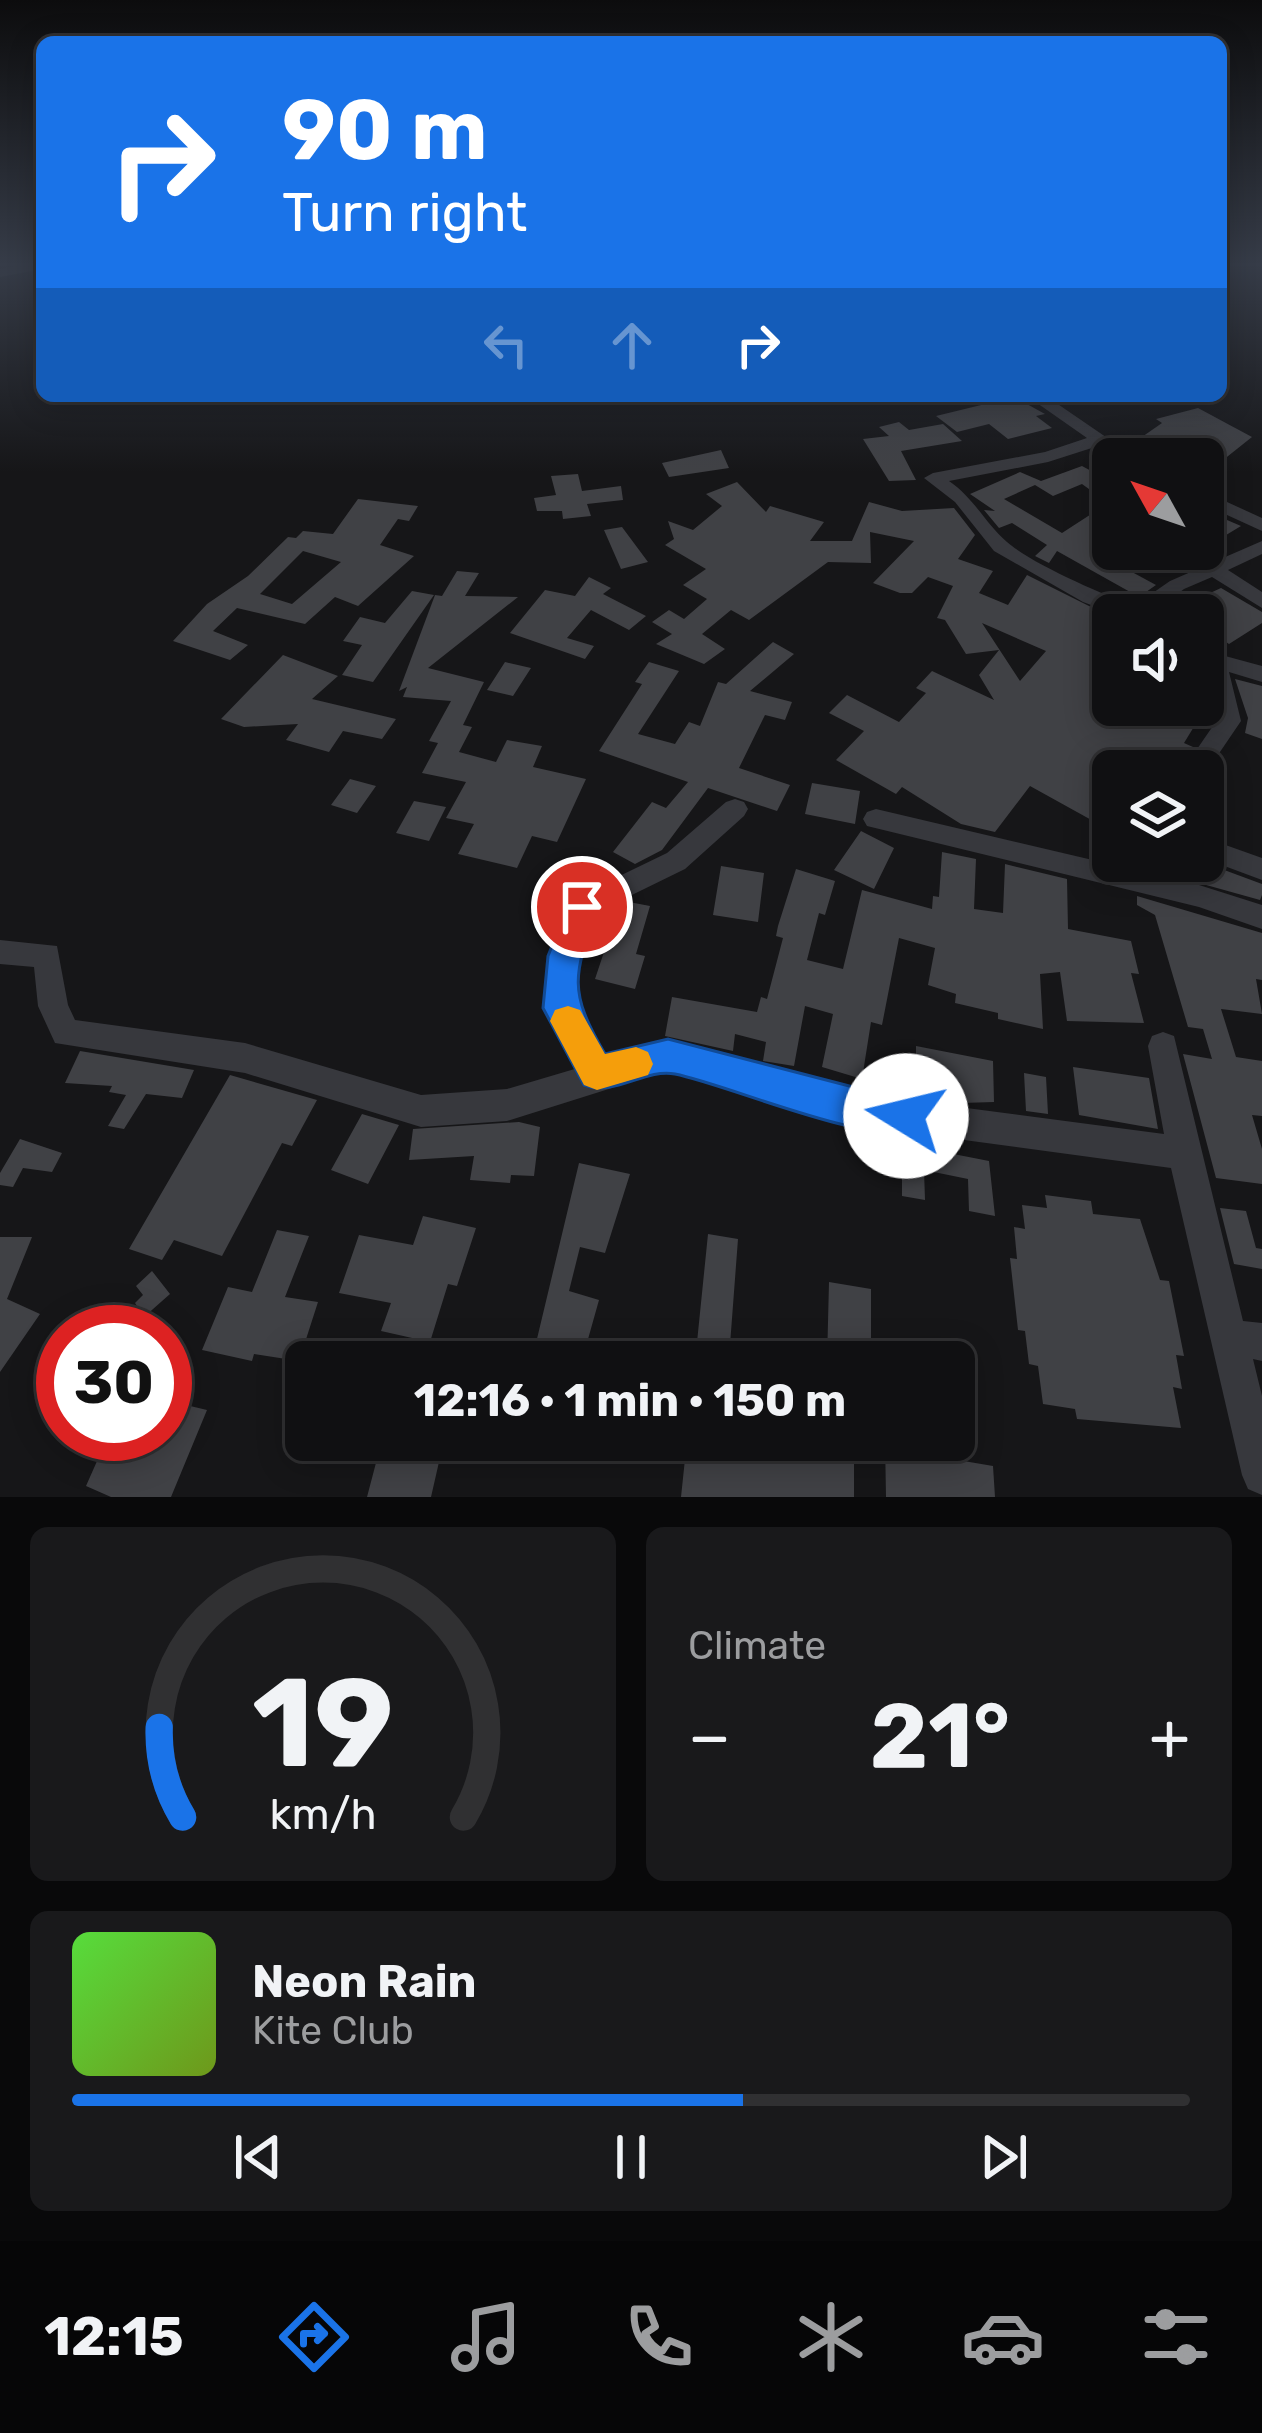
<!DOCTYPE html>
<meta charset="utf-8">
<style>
:root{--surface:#101012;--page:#19191b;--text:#f1f3f6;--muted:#9c9d9f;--line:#303032;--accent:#1a73e8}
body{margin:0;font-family:Rubik,sans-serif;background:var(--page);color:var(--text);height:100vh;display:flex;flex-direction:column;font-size:45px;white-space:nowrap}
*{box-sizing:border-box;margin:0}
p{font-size:39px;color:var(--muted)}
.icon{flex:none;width:66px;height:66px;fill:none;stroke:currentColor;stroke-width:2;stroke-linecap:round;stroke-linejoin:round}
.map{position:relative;height:1497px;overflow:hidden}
.drawer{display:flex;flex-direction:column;gap:30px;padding:30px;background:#09090a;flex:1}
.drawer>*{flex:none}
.top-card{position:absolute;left:36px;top:36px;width:1191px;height:366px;border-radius:18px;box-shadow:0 6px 30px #0003,0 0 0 3px var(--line);background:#1a73e8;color:#fff;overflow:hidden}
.needle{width:78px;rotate:310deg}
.controls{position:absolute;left:1092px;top:438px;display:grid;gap:24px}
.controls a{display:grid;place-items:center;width:132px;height:132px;border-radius:18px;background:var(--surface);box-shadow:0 6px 30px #0003,0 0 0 3px var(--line);font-size:60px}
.speed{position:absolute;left:36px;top:1305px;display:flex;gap:24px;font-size:60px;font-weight:700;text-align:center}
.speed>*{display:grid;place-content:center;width:156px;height:156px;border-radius:50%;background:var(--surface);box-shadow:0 6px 30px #0003,0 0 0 3px var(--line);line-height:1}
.speed .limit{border:18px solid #d22;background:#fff;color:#111}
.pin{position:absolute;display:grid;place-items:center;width:102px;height:102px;color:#fff;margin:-51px;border:6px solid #fff;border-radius:50%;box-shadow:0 3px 12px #0007}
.me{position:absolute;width:132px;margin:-66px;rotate:279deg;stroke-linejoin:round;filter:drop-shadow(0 0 9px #0008)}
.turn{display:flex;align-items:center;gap:42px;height:252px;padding:0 48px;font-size:54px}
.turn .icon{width:156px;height:156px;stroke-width:2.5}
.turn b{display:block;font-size:84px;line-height:102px}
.lanes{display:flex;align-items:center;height:114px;padding:0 48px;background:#0003;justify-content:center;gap:60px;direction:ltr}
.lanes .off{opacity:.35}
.big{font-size:90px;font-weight:700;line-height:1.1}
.drawer .widget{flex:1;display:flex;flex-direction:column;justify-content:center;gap:18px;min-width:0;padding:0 42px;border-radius:18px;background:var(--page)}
.drawer .dial{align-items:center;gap:0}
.dial svg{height:312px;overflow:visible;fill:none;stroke:var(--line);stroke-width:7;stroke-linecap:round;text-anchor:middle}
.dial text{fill:var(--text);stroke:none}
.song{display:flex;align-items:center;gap:36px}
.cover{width:144px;height:144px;border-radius:18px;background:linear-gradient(135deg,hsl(110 70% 55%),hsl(80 70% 35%))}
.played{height:12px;border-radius:6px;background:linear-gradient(90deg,var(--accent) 60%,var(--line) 60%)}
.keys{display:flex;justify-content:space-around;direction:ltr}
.heat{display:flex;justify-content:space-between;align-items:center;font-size:66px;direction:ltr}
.drawer .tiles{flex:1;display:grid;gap:30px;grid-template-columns:1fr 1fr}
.widget:last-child{grid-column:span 2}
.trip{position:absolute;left:285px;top:1341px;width:690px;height:120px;border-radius:18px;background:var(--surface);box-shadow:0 6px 30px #0003,0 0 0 3px var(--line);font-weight:700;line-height:120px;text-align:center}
.tab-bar{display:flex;height:192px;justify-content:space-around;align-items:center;background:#060607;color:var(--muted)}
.tab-bar .icon{width:84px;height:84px}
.tab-bar .selected{color:var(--accent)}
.tab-bar b{font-size:54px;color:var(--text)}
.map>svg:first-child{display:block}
</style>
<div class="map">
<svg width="1262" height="1497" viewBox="0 0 1262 1497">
<rect width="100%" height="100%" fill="#161618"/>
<path fill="#404145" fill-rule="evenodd" d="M1014 397 1045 414 1036 416 1052 428 1008 439 989 424 957 432 936 416Z
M1198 408 1252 437 1203 476V459H1164L1129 446 1162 423 1156 419Z
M899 422 909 430 943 424 962 441 901 451 916 480 889 481 863 439 889 436 879 427Z
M721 450 729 468 669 477 662 463Z
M1113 465V492L1100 497 1082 484 1053 496 1035 485 1004 499 1062 533 1099 509 1113 516V535L1093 549H1165L1132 572 1156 585 1139 597 1057 551 1049 563 1035 556 1047 545 1012 523 999 528 984 510 995 511 970 494 1020 472 1041 481 1082 466 1095 473Z
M578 474 582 491 621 486 623 500 587 504 591 516 563 519 562 511H537L534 498 556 495 551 476Z
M737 482 766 512 770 506 824 522 810 541H852L869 502 902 511 954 508 975 535 958 559 993 571 979 593 1008 605 1027 575 1113 618V705H1203V673L1212 716 1203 712 1184 743 1193 747 1178 771H1113L1105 791 1113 795V839L1091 828 1095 822 1030 786 995 832 961 824 902 787 896 794 836 760 864 731 829 713 847 695 899 722 926 693 916 688 932 671 994 700 979 675 999 650 966 654 945 620 937 618 953 586 928 577 912 593H900L873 583 914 541 870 532 871 563 828 562 749 620 731 610 702 634 725 649 704 664 656 644 672 634 652 622 669 610 684 619 707 599 683 585 706 569 665 545 674 539 668 521 693 530 722 506 706 494ZM982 623 1046 651 1020 681Z
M358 499 418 506 409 521 398 519 380 545 414 556 358 606 335 597 305 624 237 608 213 631 248 645 230 660 173 641 207 604 248 576 288 537 296 538 303 531 333 534ZM303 551 341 562 292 604 260 594Z
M1203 514 1220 517 1241 526 1203 549Z
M622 527 648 562 621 569 604 530Z
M457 571 479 573 465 596 518 597 428 668 484 682 463 725 472 727 459 752 496 762 507 740 542 746 533 767 586 779 557 842 532 836 517 868 458 854 474 824 446 818 466 782 422 773 438 743 429 741 451 701 403 697 407 687 399 691 435 595 442 596Z
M589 577 611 588 603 594 646 616 629 630 591 610 567 638 594 646 585 659 510 633 545 590 575 596Z
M1221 588 1262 612V623L1229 644 1203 626V615H1187L1171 605 1187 593 1197 599Z
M412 591 434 595 373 682 342 675 362 645 343 641 360 617 385 623Z
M773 642 794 654 750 691 792 702 785 720 765 715 739 768 790 785 777 811 708 788 662 850 635 864 613 852 652 802 666 808 688 782 599 751 642 684 635 682 649 662 679 671 638 734 675 744 689 722 700 726 718 682 726 684Z
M283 655 338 676 312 699 396 719 382 739 343 731 329 752 286 740 298 724 244 727 221 719Z
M505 662 531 668 513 696 487 690Z
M1235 679 1262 686V739L1245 733 1248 718Z
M350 779 376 786 357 813 331 805Z
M812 783 860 791 855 824 805 814Z
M414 801 446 807 429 841 396 833Z
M861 831 894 848 874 889 834 870Z
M942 852 976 859 974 909 1003 913 1005 864 1067 879 1068 929 1131 941 1139 974 1131 973 1144 1023 1067 1021 1060 972 1040 974 1043 1029 998 1019V1013L955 1003 956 994 928 985 935 948 899 938 882 1025 871 1022 862 1079 822 1067 833 1014 805 1006 794 1066 763 1061 766 1042 735 1034 733 1051 665 1036 672 997 757 1012 761 997 767 999 783 938 776 936 778 926 796 869 835 881 825 915 819 913 807 960 843 969 862 890 932 909 933 896 939 897Z
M1141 861H1200L1262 884V895L1260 900 1138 866Z
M721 866 764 873 758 922 713 915Z
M1137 896 1262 933V980L1256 979 1262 1014 1221 1009 1236 1057 1262 1061V1116L1252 1115 1262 1149V1184L1216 1178 1183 1054 1212 1059 1203 1029 1188 1027 1155 915 1137 905Z
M629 902 650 906 636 954 645 956 635 989 595 979 608 940 593 937 601 915Z
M916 1046 993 1061 994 1102 962 1103 924 1092 925 1065 916 1063Z
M80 1051 194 1070 182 1098 146 1094 124 1129 108 1126 126 1095 109 1092 112 1086 65 1083Z
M1073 1067 1149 1078 1158 1129 1079 1115Z
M1024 1073 1046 1077 1048 1114 1026 1111Z
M230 1075 317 1100 292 1146 282 1143 222 1256 174 1240 162 1260 129 1249Z
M362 1114 399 1125 368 1184 331 1170Z
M519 1122 540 1127 534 1176 511 1175 510 1183 470 1180 474 1156 409 1160 413 1129Z
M20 1139 62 1153 52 1172 23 1168 13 1187 0 1185V1173Z
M933 1150 989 1161 995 1216 969 1211 968 1179 924 1170 925 1200 902 1196V1151L933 1156Z
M579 1163 630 1174 605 1253 580 1247 569 1291 599 1300 583 1357 536 1343Z
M1045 1195 1091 1201 1093 1214 1140 1219 1160 1280 1169 1281 1184 1356 1176 1355 1182 1389 1173 1387 1181 1428 1077 1419 1075 1409 1043 1404 1038 1366 1029 1364 1025 1331 1018 1330 1010 1258 1017 1259 1014 1227 1025 1229 1022 1205 1047 1208Z
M1220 1208 1246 1211 1256 1248 1262 1249V1269L1234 1264Z
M423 1216 476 1228 457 1286 448 1284 430 1342 381 1331 391 1303 339 1293 359 1235 413 1245Z
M277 1230 309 1236 285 1297 318 1302 299 1361 254 1354 252 1361 202 1350 228 1287 252 1292Z
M708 1234 738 1239 730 1345 784 1354 783 1362H695Z
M0 1237H32L7 1299 40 1314 0 1372Z
M152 1271 170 1294 144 1317 135 1303 143 1295 136 1286Z
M829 1282 871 1289V1362H827Z
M165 1400 207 1410 171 1497H111L86 1486 109 1434H165Z
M382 1440H444L431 1497H367Z
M687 1440H854V1497H681Z
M885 1440H945L946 1458 993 1466 995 1497H886Z"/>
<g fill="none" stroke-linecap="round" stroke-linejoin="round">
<path fill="#37383d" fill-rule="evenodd" d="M37 262H42V269L0 277V269Z
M1027 396H1046L1138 459H1117L1098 446 1048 462 949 481C974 498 985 523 1007 542 1032 564 1102 594 1134 606L1170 581 1262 541V554L1228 570 1262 592V608L1212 577 1184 589 1150 615H1118L1083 602 994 551 955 502 924 478 933 473 1045 452 1087 438Z
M1203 491 1262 518V531L1203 504Z
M1203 650 1262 666V682L1229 672 1241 721 1203 777V771H1182L1217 720Z
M735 799 744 802 748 809 744 816 685 869 593 914C572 977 573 1002 606 1059L669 1040 860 1094 1164 1134 1148 1046 1152 1036 1163 1032 1174 1036 1243 1321 1262 1323V1361L1253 1359 1262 1396V1495L1248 1489 1242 1475 1171 1168 860 1126 669 1070 507 1121 421 1127 245 1073 55 1043 38 1006 34 967 0 964V940L57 946 68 1005 75 1020 245 1043 421 1095 507 1089 578 1068C543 1004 540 965 572 899L667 853 726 802Z
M876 809 1199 885 1262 905V929L1199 907 867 826 863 819 867 812Z
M1203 837 1262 858V880L1203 858Z"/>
</g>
<linearGradient id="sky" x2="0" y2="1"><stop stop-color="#0c0c0d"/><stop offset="0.56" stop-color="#363c48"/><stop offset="1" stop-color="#363c48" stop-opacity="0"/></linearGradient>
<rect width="1262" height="472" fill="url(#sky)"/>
<path fill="#1a73e8" stroke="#114b97" stroke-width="3" d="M582 894 598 907C573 976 568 991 605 1054L668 1039 919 1104 925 1116 919 1129C872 1148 730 1085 675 1074 645 1068 614 1097 584 1085L543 1008 548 956 571 898Z"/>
<path fill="#f59e0b" d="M568 1006 580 1010 605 1054 636 1047 648 1052 653 1064 648 1075 597 1090 584 1085 550 1021 555 1010Z"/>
</svg>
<div class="controls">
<a><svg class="needle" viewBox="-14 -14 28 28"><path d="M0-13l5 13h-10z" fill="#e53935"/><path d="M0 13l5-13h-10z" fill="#9c9d9f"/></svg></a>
<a><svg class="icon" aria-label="sound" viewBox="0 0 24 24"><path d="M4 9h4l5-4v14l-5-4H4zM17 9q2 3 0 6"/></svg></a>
<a><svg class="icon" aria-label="layers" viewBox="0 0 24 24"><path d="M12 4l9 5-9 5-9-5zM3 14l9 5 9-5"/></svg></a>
</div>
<div class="speed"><div class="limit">30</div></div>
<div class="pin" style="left:582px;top:907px;background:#d93025"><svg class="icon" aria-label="arrive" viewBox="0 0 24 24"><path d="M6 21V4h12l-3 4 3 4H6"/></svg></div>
<svg class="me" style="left:906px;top:1116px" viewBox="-20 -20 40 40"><circle r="19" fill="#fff"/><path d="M0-13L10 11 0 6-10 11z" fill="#1a73e8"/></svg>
<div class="trip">12:16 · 1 min · 150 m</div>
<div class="top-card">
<div class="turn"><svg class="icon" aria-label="right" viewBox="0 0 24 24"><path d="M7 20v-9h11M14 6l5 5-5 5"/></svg><div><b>90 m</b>Turn right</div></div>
<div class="lanes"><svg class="icon off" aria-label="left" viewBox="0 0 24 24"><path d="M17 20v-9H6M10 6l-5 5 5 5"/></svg><svg class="icon off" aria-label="ahead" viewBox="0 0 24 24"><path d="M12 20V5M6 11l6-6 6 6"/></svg><svg class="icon" aria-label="right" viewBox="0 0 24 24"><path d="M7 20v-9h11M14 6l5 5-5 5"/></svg></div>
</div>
</div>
<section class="drawer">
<div class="tiles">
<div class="widget dial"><svg viewBox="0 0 100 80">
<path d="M14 69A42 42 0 1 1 86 69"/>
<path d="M14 69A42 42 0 0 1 8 46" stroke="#1a73e8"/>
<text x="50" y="56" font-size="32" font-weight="700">19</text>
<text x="50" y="72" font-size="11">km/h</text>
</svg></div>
<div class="widget"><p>Climate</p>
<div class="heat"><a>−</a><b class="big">21°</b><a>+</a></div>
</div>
<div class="widget">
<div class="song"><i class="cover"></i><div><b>Neon Rain</b><p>Kite Club</p></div></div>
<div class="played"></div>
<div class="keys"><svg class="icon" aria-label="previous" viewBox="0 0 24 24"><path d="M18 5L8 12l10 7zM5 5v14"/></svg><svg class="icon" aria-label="pause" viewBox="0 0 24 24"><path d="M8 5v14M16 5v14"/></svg><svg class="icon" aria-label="next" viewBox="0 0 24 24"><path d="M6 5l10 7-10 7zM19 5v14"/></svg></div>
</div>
</div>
</section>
<nav class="tab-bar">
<b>12:15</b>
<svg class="icon selected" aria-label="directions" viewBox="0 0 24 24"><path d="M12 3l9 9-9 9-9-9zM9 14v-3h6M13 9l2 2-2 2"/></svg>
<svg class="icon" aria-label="music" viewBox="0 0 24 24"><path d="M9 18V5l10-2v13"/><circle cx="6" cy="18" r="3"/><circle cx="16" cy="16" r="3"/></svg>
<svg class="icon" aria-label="phone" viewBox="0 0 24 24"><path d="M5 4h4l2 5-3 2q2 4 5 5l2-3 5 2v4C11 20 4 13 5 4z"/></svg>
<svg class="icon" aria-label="climate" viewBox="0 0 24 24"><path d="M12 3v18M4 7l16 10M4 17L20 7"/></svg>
<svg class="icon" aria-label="car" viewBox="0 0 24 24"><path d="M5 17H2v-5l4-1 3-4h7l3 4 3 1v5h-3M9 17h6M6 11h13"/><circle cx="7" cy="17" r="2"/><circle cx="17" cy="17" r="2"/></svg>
<svg class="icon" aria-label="filters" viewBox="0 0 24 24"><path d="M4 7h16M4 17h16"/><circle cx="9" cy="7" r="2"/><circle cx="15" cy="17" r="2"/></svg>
</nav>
